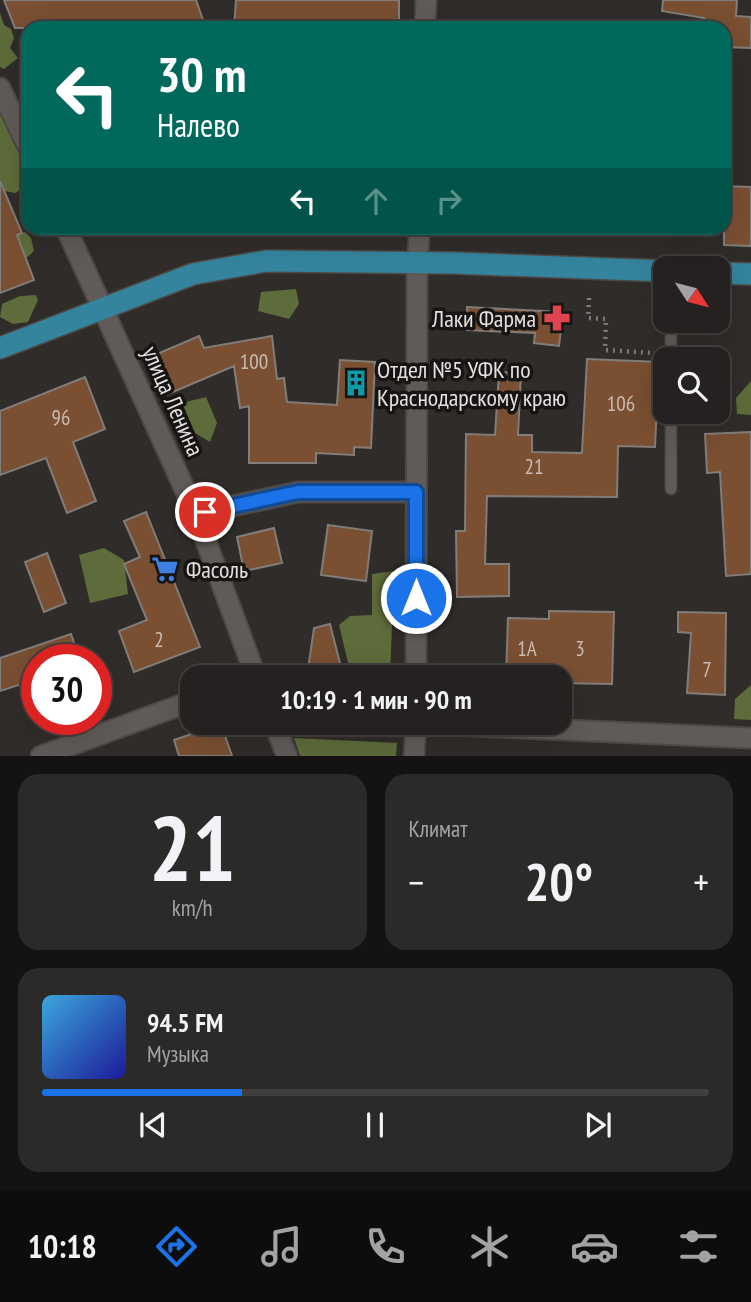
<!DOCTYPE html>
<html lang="ru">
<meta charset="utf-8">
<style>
:root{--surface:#242120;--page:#2c2929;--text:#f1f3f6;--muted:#a3a3a5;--line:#413e3e;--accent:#1a73e8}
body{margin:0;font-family:"PT Sans Narrow",sans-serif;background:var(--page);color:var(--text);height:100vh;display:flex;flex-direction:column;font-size:26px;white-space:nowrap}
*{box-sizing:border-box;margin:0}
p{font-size:23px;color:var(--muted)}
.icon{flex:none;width:38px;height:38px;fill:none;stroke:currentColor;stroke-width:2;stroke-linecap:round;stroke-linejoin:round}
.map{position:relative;height:756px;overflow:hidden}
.side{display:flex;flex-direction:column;gap:18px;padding:18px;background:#141212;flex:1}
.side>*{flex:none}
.top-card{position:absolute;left:21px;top:21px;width:710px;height:214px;border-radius:21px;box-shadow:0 7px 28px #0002,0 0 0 2px var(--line);background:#00695c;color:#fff;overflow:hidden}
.needle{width:46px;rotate:126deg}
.fabs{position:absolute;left:653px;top:256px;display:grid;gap:14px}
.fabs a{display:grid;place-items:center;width:77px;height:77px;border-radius:14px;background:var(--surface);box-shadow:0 7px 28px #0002,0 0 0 2px var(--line);font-size:35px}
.speed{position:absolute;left:21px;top:644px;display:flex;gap:14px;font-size:35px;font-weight:700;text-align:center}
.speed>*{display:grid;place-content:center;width:91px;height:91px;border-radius:50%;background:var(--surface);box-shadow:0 7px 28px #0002,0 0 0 2px var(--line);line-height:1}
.speed .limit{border:10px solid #d22;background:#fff;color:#111}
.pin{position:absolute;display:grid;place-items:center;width:60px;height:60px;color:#fff;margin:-30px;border:4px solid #fff;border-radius:50%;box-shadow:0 2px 7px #0007}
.me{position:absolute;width:77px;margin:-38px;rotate:0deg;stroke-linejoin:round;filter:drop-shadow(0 0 5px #0008)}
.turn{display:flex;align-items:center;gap:24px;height:147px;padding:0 21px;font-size:32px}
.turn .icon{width:91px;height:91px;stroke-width:2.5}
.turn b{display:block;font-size:49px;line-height:60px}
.lanes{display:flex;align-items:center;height:66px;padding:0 21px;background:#0003;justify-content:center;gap:35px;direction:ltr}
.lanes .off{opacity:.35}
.big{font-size:52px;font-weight:700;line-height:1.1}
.side .widget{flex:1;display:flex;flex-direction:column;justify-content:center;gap:10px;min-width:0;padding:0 24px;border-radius:21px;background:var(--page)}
.side .dial{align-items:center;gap:0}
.dial b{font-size:91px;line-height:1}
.song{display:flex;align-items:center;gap:21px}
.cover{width:84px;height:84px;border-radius:10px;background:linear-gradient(135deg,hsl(200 70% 55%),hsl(240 70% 35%))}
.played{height:7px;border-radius:4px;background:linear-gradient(90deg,var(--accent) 30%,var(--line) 30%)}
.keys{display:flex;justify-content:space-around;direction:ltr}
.heat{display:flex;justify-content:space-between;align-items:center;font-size:38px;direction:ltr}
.side .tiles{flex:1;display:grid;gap:18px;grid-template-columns:1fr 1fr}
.widget:last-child{grid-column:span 2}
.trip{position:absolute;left:180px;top:665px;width:392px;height:70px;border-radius:21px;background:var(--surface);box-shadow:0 7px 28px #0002,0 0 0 2px var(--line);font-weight:700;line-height:70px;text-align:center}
.tabs{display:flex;height:112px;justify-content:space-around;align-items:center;background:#0e0d0d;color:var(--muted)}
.tabs .icon{width:49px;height:49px}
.tabs .current{color:var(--accent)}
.tabs b{font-size:32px;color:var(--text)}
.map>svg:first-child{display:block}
</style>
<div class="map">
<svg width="751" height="756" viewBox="0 0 751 756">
<rect width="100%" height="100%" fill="#302c2a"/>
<path fill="#5e6b3a" d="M0 13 4 25 11 29 14 38 10 48 18 58 4 69 0 67Z
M0 94C17 123 47 164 16 193L4 191 0 179Z
M25 232 31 238 34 251 24 260 0 242Z
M296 289 299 304 289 319 258 311 261 292Z
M36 295 38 300 28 322 13 324 0 317 2 304 20 296Z
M751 381V415L737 414 736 398Z
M206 397 217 423 210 442 195 433 182 403Z
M104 548 124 560 128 594 90 603 79 555Z
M394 571 390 677H357L350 671 339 625 350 616 372 615V574Z
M751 685V720L734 719 735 699Z
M294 738 397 743 396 756H300Z"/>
<path fill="#7a4f32" stroke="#817d7a" stroke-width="2" d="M4 0H196L203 20 180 28H15Z
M236 0H399V24L234 27Z
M663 0H737L736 16 751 17V48L724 47V28H703L704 18 662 11Z
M0 181 22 233 17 235 34 280 0 293Z
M724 186 751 187V246L724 245Z
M467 307 563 312 559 346 534 343 535 333 467 330Z
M199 336 204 348 272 336 277 379 284 378 287 402 337 405 340 360 375 362 371 448 354 447V455L316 453V463H249V406L240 408 234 366 166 395 150 357Z
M587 359 659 362 655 447 618 446 617 497 487 496 485 564H509V596L457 597 456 531H465L466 434 495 435 499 372 521 373 518 435H532V452L582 453Z
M85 377 105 429 73 442 96 501 67 513 46 458 0 475V411Z
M751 432V574L726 576 720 472 707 473 705 434Z
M146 512 200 647 134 672 119 631 147 620 124 564 140 557 124 521Z
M328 525 372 531 366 581 321 575Z
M274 528 282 563 244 571 237 537Z
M47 553 66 603 44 612 25 562Z
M549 611 614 612 612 684 560 683V677H506L508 618 549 619Z
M678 612 726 613 725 695 687 693 691 633 678 632Z
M330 624 341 667 307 676 314 628Z
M71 634 80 660H37V679L0 691V658Z
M221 724 232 756H179L174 740Z"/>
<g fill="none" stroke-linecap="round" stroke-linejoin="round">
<g stroke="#4d4947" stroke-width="13">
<path id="lane" d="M671 320V359
M671 411V489"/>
</g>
<g stroke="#4d4947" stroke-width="23">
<path id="street" d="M425 28 426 0
M0 88 28 147
M66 228 196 514 256 677
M196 514 298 492H416
M416 677 417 262 420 228
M274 723 287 756
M404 723 751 738
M41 756 192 701
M414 756 416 723"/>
</g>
<g stroke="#4d4947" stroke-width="24">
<path id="primary" d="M718 273 751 274
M0 348 193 274 266 261 454 263 665 271"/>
</g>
<path stroke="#7d7a78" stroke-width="4.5" stroke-dasharray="2 5" stroke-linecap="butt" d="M589 298 588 318 606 319 605 350 654 353"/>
<use href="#lane" stroke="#605b59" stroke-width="10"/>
<use href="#street" stroke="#605b59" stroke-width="19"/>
<use href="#primary" stroke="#34849d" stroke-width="21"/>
</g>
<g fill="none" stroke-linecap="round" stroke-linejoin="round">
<g stroke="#114b97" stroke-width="18">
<path id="route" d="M205 512 298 492H416V598"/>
</g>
<use href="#route" stroke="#1a73e8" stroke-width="12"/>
</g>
<defs>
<g id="pharmacy-bare" transform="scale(2.1)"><path d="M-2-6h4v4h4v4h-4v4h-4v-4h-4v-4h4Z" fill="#e0444e" stroke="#171514" stroke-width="2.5" paint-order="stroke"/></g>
<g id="building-bare" transform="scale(2.1)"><path d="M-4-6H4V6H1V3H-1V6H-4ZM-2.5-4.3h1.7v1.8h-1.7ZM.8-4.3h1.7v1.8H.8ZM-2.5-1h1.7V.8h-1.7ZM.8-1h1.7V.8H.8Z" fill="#0f9aa8" stroke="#171514" stroke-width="2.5" paint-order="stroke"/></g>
<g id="supermarket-bare" transform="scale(2.1)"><path d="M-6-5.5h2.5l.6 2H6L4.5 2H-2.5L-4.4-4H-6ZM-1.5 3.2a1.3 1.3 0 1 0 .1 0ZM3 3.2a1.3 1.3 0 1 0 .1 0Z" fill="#3f7fe0" stroke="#171514" stroke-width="2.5" paint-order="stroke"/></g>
</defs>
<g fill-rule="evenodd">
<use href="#pharmacy-bare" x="557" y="318"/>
<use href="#building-bare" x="356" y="383"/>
<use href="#supermarket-bare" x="165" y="569"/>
</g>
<g text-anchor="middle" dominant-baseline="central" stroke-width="7" stroke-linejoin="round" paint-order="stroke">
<g font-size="21" fill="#c9bcb4">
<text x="254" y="361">100</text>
<text x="621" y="403">106</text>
<text x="61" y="417">96</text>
<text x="534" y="466">21</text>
<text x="159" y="639">2</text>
<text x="527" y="648">1А</text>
<text x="580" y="648">3</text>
<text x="707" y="669">7</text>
</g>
<g font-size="24" fill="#e3e0df" stroke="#171514" text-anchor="start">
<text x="536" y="318" text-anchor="end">Лаки Фарма</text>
<text x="377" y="369">Отдел №5 УФК по<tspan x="377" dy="28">Краснодарскому краю</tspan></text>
<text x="186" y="569">Фасоль</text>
</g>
<g font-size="24" fill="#e3e0df" stroke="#171514">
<text transform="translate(173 401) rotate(66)">улица Ленина</text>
</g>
</g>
</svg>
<div class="fabs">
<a><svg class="needle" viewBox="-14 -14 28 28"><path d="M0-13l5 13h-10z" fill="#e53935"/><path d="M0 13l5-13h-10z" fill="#a3a3a5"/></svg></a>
<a><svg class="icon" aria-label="search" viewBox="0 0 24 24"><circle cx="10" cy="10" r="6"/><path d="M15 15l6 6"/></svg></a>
</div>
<div class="speed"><div class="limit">30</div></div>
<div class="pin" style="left:205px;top:512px;background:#d93025"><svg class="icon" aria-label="arrive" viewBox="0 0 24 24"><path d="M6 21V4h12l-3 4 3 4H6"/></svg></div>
<svg class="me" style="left:416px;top:598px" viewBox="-20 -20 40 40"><circle r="17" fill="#1a73e8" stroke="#fff" stroke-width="3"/><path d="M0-11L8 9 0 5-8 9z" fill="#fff"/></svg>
<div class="trip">10:19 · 1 мин · 90 m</div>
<div class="top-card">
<div class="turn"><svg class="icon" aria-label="left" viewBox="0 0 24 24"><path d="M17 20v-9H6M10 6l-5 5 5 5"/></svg><div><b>30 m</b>Налево</div></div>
<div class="lanes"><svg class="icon" aria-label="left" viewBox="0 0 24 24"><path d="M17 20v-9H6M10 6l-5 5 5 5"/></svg><svg class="icon off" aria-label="ahead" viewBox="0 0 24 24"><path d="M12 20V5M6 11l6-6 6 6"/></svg><svg class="icon off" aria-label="right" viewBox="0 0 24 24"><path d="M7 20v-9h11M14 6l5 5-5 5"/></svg></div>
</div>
</div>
<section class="side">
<div class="tiles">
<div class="widget dial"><b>21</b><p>km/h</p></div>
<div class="widget"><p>Климат</p>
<div class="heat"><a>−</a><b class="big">20°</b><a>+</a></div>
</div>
<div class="widget">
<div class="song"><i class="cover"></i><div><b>94.5 FM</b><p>Музыка</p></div></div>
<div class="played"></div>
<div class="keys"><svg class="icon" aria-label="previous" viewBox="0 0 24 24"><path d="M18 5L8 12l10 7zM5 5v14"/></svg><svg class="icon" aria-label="pause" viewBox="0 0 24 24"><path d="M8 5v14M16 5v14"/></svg><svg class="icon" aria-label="next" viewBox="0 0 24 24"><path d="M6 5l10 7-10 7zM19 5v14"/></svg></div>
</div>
</div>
</section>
<nav class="tabs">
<b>10:18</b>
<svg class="icon current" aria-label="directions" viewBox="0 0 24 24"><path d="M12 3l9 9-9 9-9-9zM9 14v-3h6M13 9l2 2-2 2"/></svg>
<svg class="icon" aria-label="music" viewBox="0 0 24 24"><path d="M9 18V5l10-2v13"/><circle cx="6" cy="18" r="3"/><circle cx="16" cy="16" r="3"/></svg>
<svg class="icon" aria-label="phone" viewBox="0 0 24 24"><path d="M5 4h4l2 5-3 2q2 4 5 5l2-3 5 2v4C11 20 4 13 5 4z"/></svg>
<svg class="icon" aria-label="climate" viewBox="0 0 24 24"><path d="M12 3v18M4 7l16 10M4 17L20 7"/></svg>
<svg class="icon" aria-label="car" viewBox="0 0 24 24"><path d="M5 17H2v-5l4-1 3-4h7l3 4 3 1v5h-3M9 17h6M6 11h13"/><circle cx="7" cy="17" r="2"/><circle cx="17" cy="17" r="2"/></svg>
<svg class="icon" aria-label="filters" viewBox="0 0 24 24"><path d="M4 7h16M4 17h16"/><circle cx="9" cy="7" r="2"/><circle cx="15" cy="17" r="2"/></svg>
</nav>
